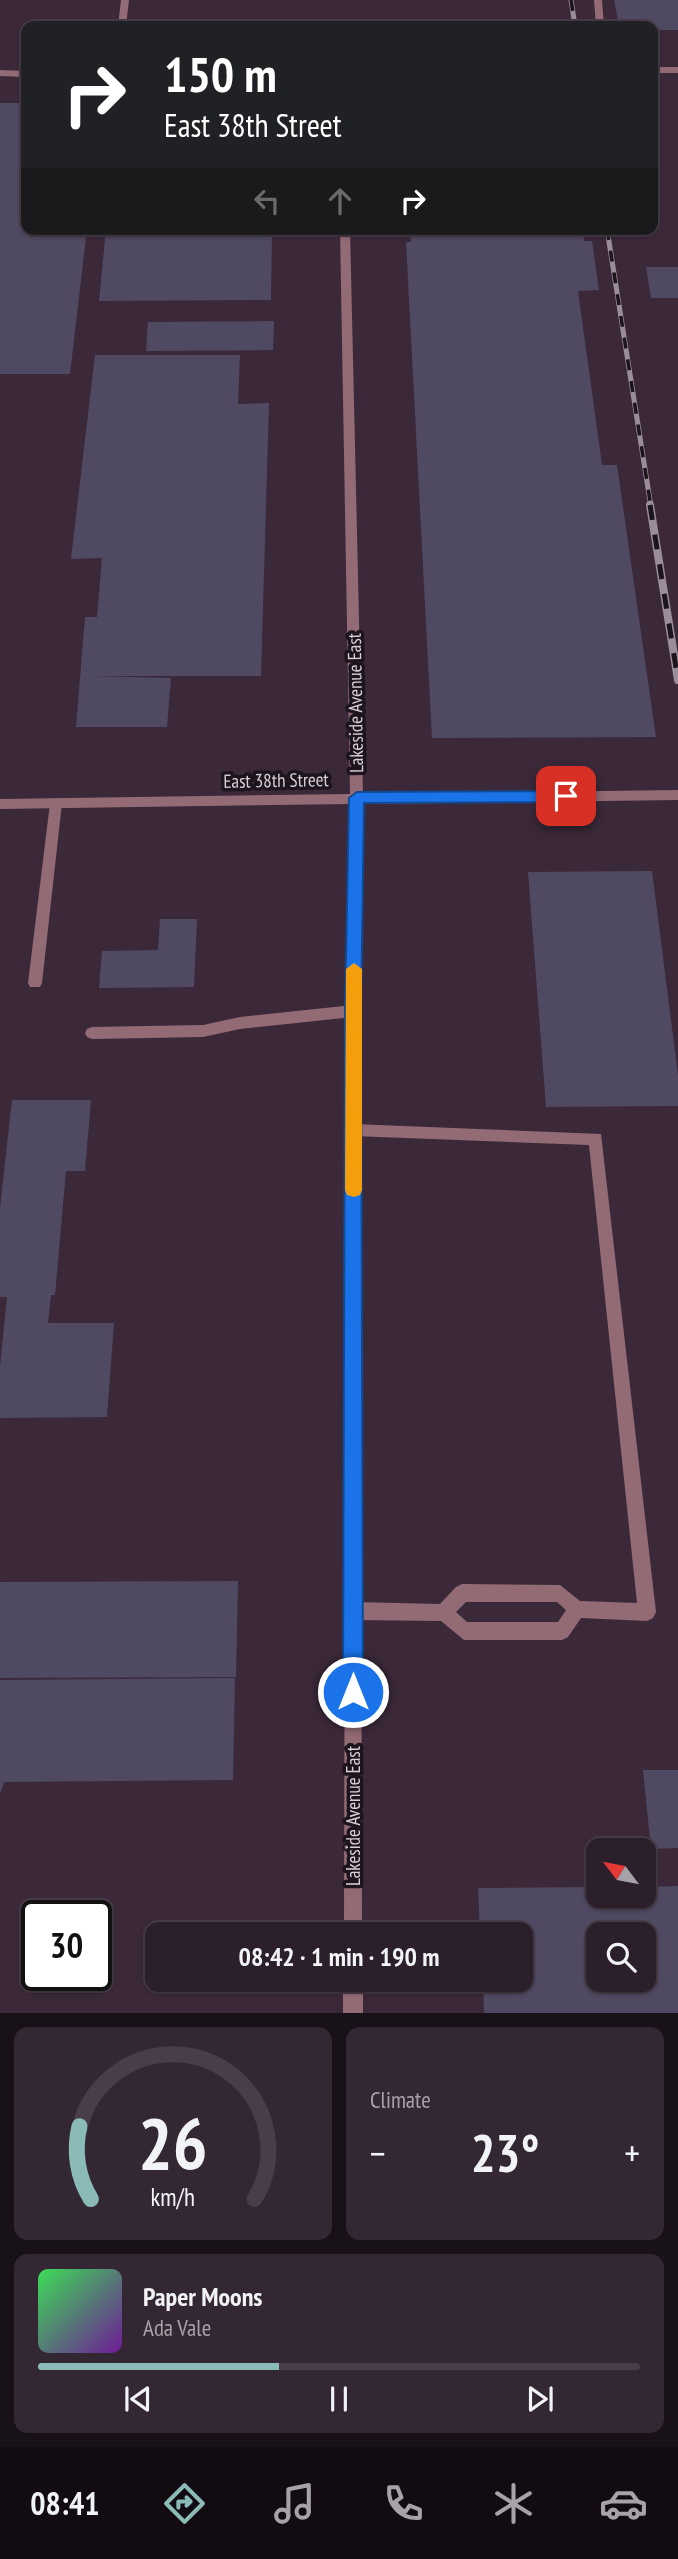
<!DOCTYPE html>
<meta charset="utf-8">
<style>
:root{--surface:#2c1f2c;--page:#342734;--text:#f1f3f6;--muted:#a6a2a9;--line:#483d48;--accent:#8bbbb9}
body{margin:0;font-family:"PT Sans Narrow",sans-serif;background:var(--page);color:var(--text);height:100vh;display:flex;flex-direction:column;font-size:26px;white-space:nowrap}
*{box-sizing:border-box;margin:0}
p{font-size:23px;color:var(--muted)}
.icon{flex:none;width:38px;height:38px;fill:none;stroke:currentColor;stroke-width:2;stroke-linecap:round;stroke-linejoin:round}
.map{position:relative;height:2013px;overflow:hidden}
.sheet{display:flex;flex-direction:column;gap:14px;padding:14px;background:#181118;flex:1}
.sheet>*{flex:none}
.top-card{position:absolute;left:21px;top:21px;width:637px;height:214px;border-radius:14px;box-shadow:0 2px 5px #0004,0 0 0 2px var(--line);background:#202124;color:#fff;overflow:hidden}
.needle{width:46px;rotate:302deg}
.buttons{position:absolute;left:586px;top:1838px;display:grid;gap:14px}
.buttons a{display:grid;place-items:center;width:70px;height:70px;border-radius:14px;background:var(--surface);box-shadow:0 2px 5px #0004,0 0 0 2px var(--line);font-size:35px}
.speed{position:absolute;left:21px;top:1900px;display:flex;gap:14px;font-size:35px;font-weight:700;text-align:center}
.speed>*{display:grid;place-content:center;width:91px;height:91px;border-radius:50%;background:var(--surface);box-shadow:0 2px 5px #0004,0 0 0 2px var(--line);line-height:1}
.speed .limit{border:4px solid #111;border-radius:10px;background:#fff;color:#111}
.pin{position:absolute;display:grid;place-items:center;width:60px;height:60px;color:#fff;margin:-30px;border-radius:14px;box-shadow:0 4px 10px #0006}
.me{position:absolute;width:77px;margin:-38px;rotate:0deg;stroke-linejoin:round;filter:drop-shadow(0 0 5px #0008)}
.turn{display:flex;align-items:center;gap:24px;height:147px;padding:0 28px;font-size:32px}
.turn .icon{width:91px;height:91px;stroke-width:2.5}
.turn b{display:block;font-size:49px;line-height:60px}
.lanes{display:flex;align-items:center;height:66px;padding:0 28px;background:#0003;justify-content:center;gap:35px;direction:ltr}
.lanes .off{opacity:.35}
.big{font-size:52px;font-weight:800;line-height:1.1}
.sheet .card{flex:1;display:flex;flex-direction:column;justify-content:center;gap:10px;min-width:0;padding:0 24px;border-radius:14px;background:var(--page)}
.sheet .dial{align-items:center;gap:0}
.dial svg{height:182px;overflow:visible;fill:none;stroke:var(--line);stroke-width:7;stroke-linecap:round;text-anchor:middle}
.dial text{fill:var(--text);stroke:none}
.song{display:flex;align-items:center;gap:21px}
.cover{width:84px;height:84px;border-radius:10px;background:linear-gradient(135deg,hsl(130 70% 55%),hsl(280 70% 35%))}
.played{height:7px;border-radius:4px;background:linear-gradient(90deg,var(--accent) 40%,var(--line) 40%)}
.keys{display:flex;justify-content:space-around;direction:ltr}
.heat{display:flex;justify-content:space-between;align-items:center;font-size:38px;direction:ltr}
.sheet .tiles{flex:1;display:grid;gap:14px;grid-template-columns:1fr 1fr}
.card:last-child{grid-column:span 2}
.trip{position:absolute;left:145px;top:1922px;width:388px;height:70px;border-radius:14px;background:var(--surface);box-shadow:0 2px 5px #0004,0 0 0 2px var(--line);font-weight:800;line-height:70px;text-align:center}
.menu{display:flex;height:112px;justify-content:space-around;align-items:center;background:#120c12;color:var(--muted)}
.menu .icon{width:49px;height:49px}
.menu .active{color:var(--accent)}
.menu b{font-size:32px;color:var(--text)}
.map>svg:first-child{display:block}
</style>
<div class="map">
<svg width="678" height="2013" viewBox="0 0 678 2013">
<rect width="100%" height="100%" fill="#3b293a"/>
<path fill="#4f4961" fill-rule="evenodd" d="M614 0H678V30H653V26H619Z
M0 103H26V229H87L70 374H0Z
M106 229H176L175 235H202V230H272L271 300 99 301Z
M410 229H583L584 241H592L599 290 578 291 602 465H617L656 737 432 738 406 242H411Z
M646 267H678V298H651Z
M274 321 273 350 146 351 148 322Z
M95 355H240L238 404 269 403 261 676H90L171 678 167 727H76L85 617H97L102 558 71 559Z
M652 871 678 1075V1106L546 1107 528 872Z
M160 919H197L194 987 99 988 102 951 158 950Z
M12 1100H91L85 1171H66L55 1295H51L48 1323H114L107 1417 0 1418V1366L7 1297H0V1208Z
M238 1581 236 1677 0 1678V1582Z
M235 1678 233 1780 4 1782 0 1794V1680Z
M643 1770H678V1848L651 1849Z
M678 1886V2013H484L483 1979H522V1934H480L478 1888 598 1887V1895H644V1887ZM598 1934H644V1979H598Z"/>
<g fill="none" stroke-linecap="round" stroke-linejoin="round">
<path fill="#936b75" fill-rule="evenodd" d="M594 0H602L604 26H596Z
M56 798 62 803 42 983 40 987H30L28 983 50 803Z
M353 1005 358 1007 360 1011 358 1015 353 1017 240 1029 203 1037 92 1039 87 1037 85 1033 87 1029 92 1027 203 1025 240 1017Z
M353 1124 601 1134 656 1612 653 1618 647 1621 581 1618 568 1637 562 1640H464L441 1621 353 1620 347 1617 344 1611 347 1605 353 1602 440 1604 456 1587 462 1584 560 1585 580 1601 637 1603 589 1145 353 1136 348 1134 346 1130 348 1126ZM466 1602H557L566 1610 558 1622H467L456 1612Z"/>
<path fill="#936b75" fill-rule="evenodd" d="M121 0H129L126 26H118Z
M340 229H350L363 794 678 790V800L363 804 360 1011 362 1934H344L346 1011 350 804 0 809V799L350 794Z
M343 1979H363V2013H343Z"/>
<path fill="#936b75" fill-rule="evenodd" d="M653 67H678V73H653Z
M0 70 26 71V77L0 76Z"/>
<g stroke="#9c8d9b" stroke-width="5">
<path id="rail-far1" d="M571 0 575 26
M607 229 651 507"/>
</g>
<g stroke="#9c8d9b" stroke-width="8">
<path id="rail" d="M650 505 678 680"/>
</g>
<use href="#rail-far1" stroke="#1d151d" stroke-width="3.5" stroke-dasharray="11" stroke-linecap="butt"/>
<use href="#rail" stroke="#1d151d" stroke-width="5" stroke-dasharray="15" stroke-linecap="butt"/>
</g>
<path fill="#1a73e8" stroke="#114b97" stroke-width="2" d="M566 791 573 796 566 802 364 803 361 1011 363 1692 360 1699 353 1702 346 1699 343 1692 345 1011 349 798 357 792Z"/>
<path fill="#f59e0b" d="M354 963 362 969V1190L360 1195 354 1197 347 1195 345 1190 346 969Z"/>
<g text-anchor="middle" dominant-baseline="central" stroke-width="7" stroke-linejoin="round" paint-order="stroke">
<g font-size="19" fill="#daced9" stroke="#1d151d">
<text transform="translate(355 703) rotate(-91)">Lakeside Avenue East</text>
<text transform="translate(276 780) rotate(-1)">East 38th Street</text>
<text transform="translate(353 1816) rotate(-90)">Lakeside Avenue East</text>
</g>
</g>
</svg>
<div class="buttons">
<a><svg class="needle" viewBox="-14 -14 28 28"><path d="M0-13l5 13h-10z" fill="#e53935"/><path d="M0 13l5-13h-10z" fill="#a6a2a9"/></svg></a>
<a><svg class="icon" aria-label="search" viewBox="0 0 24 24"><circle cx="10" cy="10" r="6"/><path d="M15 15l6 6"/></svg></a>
</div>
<div class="speed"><div class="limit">30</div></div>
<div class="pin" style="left:566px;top:796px;background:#d93025"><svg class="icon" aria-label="arrive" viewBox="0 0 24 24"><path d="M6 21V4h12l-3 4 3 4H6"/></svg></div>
<svg class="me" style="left:353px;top:1692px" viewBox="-20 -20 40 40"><circle r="17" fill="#1a73e8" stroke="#fff" stroke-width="3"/><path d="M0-11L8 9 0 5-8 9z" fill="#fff"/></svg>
<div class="trip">08:42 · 1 min · 190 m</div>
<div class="top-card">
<div class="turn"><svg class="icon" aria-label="right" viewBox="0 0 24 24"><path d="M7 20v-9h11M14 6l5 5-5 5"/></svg><div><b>150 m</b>East 38th Street</div></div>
<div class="lanes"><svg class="icon off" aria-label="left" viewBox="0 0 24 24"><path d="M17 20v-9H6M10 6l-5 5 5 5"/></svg><svg class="icon off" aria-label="ahead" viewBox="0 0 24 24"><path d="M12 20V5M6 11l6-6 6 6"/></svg><svg class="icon" aria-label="right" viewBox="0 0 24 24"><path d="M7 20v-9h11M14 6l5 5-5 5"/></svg></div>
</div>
</div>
<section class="sheet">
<div class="tiles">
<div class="card dial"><svg viewBox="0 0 100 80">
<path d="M14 69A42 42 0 1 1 86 69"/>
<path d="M14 69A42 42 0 0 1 9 37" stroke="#8bbbb9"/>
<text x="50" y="56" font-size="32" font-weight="700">26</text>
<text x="50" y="72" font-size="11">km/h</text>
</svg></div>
<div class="card"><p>Climate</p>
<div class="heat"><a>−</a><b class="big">23°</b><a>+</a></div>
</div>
<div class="card">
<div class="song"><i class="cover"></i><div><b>Paper Moons</b><p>Ada Vale</p></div></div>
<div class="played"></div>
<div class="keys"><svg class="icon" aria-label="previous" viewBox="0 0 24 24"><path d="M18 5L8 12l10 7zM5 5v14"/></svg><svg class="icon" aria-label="pause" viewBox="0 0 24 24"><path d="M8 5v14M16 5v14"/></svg><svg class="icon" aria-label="next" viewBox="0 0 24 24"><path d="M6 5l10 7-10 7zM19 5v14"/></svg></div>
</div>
</div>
</section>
<nav class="menu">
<b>08:41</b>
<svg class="icon active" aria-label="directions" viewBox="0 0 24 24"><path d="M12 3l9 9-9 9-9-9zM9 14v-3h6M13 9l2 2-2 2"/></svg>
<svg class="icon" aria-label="music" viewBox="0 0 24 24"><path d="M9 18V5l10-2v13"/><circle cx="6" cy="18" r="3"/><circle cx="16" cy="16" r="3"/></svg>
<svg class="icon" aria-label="phone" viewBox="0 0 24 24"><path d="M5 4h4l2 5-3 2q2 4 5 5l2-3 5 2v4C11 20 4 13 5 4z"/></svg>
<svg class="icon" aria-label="climate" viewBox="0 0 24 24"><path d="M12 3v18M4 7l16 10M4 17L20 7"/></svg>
<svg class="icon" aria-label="car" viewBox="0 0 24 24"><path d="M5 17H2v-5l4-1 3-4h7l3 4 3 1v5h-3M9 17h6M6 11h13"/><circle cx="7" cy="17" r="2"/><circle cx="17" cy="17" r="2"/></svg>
</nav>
